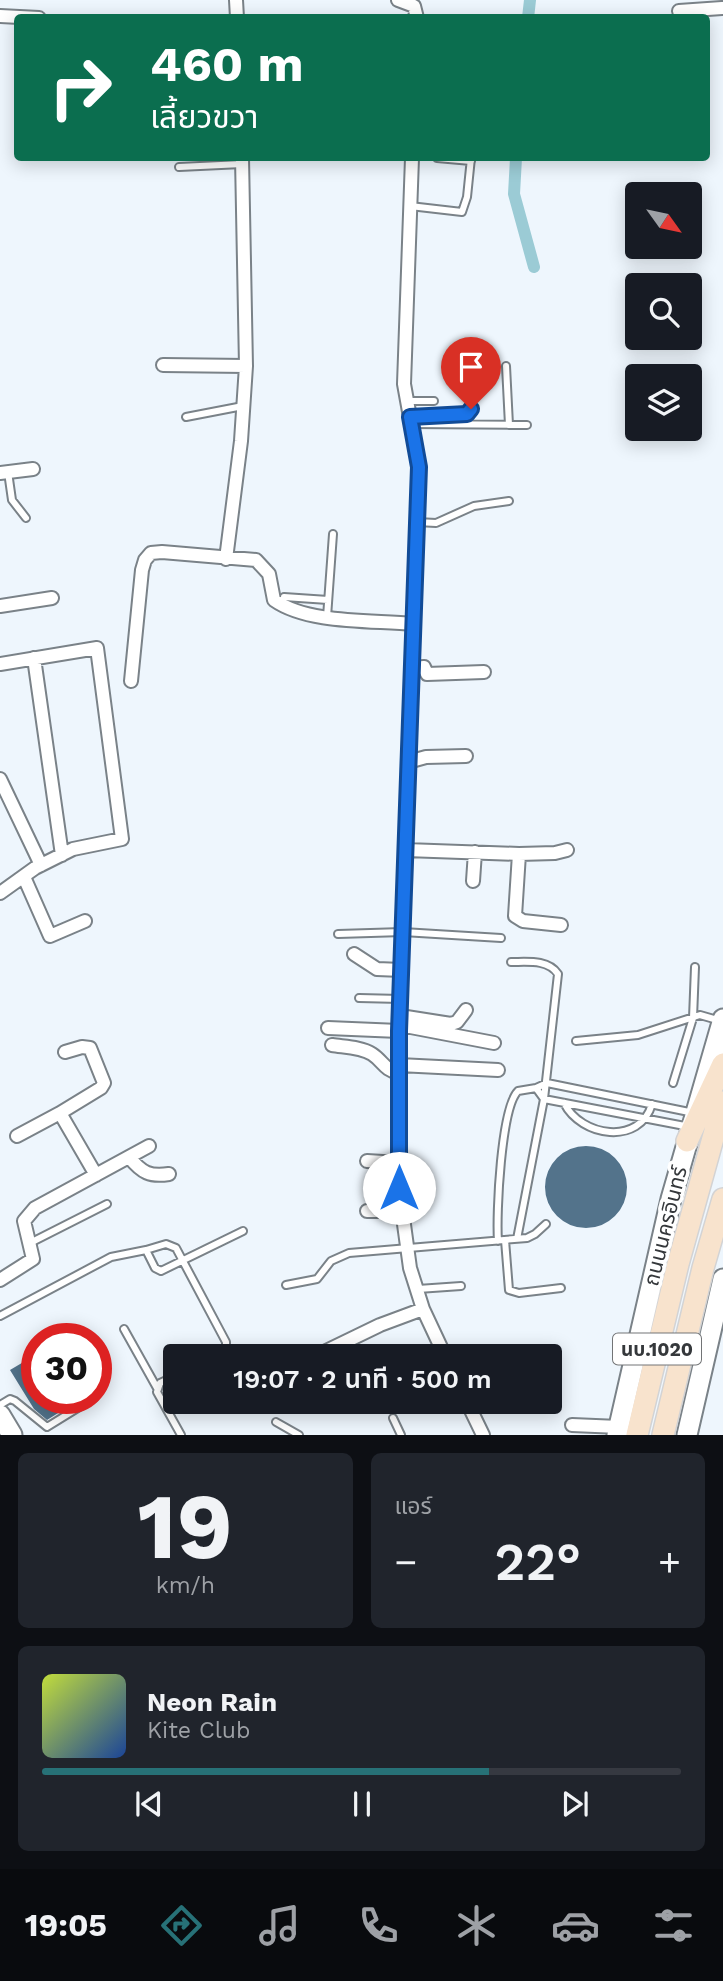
<!DOCTYPE html>
<html lang="th">
<meta charset="utf-8">
<style>
:root{--surface:#171b24;--page:#20242c;--text:#f1f3f6;--muted:#9ea1a6;--line:#363941;--accent:#277177}
body{margin:0;font-family:"Work Sans","Noto Sans Thai",sans-serif;background:var(--page);color:var(--text);height:100vh;display:flex;flex-direction:column;font-size:26px;white-space:nowrap}
*{box-sizing:border-box;margin:0}
p{font-size:23px;color:var(--muted)}
.icon{flex:none;width:38px;height:38px;fill:none;stroke:currentColor;stroke-width:2;stroke-linecap:round;stroke-linejoin:round}
.map{position:relative;height:1435px;overflow:hidden}
.drawer{display:flex;flex-direction:column;gap:18px;padding:18px;background:#0d0f14;flex:1}
.drawer>*{flex:none}
.banner{position:absolute;left:14px;top:14px;width:696px;height:147px;border-radius:7px;box-shadow:0 4px 18px #0003;background:#0b6e4f;color:#fff;overflow:hidden}
.needle{width:46px;rotate:123deg}
.controls{position:absolute;left:625px;top:182px;display:grid;gap:14px}
.controls a{display:grid;place-items:center;width:77px;height:77px;border-radius:7px;background:var(--surface);box-shadow:0 4px 18px #0003;font-size:35px}
.speed{position:absolute;left:21px;top:1323px;display:flex;gap:14px;font-size:35px;font-weight:700;text-align:center}
.speed>*{display:grid;place-content:center;width:91px;height:91px;border-radius:50%;background:var(--surface);box-shadow:0 4px 18px #0003;line-height:1}
.speed .limit{border:10px solid #d22;background:#fff;color:#111}
.pin{position:absolute;display:grid;place-items:center;width:60px;height:60px;color:#fff;margin:-72px -30px;border-radius:50% 50% 50% 0;rotate:-45deg;box-shadow:0 0 7px #0007}
.pin .icon{rotate:45deg}
.me{position:absolute;width:77px;margin:-38px;rotate:0deg;stroke-linejoin:round;filter:drop-shadow(0 0 5px #0008)}
.turn{display:flex;align-items:center;gap:24px;height:147px;padding:0 21px;font-size:32px}
.turn .icon{width:91px;height:91px;stroke-width:2.5}
.turn b{display:block;font-size:49px;line-height:60px}
.big{font-size:52px;font-weight:600;line-height:1.1}
.drawer .card{flex:1;display:flex;flex-direction:column;justify-content:center;gap:10px;min-width:0;padding:0 24px;border-radius:10px;background:var(--page)}
.drawer .dial{align-items:center;gap:0}
.dial b{font-size:91px;line-height:1}
.song{display:flex;align-items:center;gap:21px}
.cover{width:84px;height:84px;border-radius:10px;background:linear-gradient(135deg,hsl(70 70% 55%),hsl(220 70% 35%))}
.played{height:7px;border-radius:4px;background:linear-gradient(90deg,var(--accent) 70%,var(--line) 70%)}
.keys{display:flex;justify-content:space-around;direction:ltr}
.heat{display:flex;justify-content:space-between;align-items:center;font-size:38px;direction:ltr}
.drawer .tiles{flex:1;display:grid;gap:18px;grid-template-columns:1fr 1fr}
.card:last-child{grid-column:span 2}
.trip{position:absolute;left:163px;top:1344px;width:399px;height:70px;border-radius:7px;background:var(--surface);box-shadow:0 4px 18px #0003;font-weight:600;line-height:70px;text-align:center}
.tabs{display:flex;height:112px;justify-content:space-around;align-items:center;background:#090b0e;color:var(--muted)}
.tabs .icon{width:49px;height:49px}
.tabs .current{color:var(--accent)}
.tabs b{font-size:32px;color:var(--text)}
.map>svg:first-child{display:block}
</style>
<div class="map">
<svg width="723" height="1435" viewBox="0 0 723 1435">
<rect width="100%" height="100%" fill="#eef6fd"/>
<g fill="none" stroke-linecap="round" stroke-linejoin="round">
<path stroke="#9bcbd5" stroke-width="12" d="M528 18 530 0
M516 158 514 194 534 267"/>
</g>
<path fill="#53738b" d="M545 1187a41 41 0 1 1 82 0a41 41 0 1 1-82 0Z
M37 1354V1398H82L47 1420 34 1409 10 1370Z"/>
<g fill="none" stroke-linecap="round" stroke-linejoin="round">
<g stroke="#7a8288" stroke-width="10">
<path id="lane" d="M437 158 471 161
M179 167 242 164
M410 206 462 212 467 197 471 158
M506 366 509 425
M408 401H434
M186 417 243 406
M410 417 467 414 471 409V381
M411 424 527 425
M8 472 12 500 26 518
M417 522 436 523 474 506 509 501
M284 597 328 600
M327 617 333 534
M338 934 403 932 501 938
M511 962C527 962 548 959 558 974L544 1099 517 1239
M359 998 401 999
M576 1041 638 1035 700 1015 721 1021
M673 1083 693 1018 695 967
M536 1088 544 1099 690 1127
M564 1103C581 1137 640 1146 652 1104
M505 1240 509 1290 519 1293 561 1288
M498 1241C496 1214 501 1108 518 1091L536 1088 547 1083 694 1113
M30 1243 107 1204
M146 1250 166 1244 176 1248 226 1342V1347L214 1356
M286 1285 317 1279 331 1261 349 1253 527 1238 535 1234 546 1224
M418 1289 461 1286
M0 1316 111 1257 146 1250 155 1268 161 1271 243 1231
M124 1329 157 1388
M175 1376 160 1383 157 1392 181 1435
M0 1405 10 1399 15 1401 47 1427 94 1398
M393 1418 401 1435
M276 1422 299 1435"/>
</g>
<g stroke="#7a8288" stroke-width="16">
<path id="street" d="M236 0 237 18
M398 0 414 6 417 18
M679 11 722 8
M0 16 39 18
M412 158 404 384 419 467 399 1031V1188L410 1268 423 1309 445 1356
M163 365 246 366
M0 473 33 469
M226 559 241 441 246 366 242 158
M0 606 52 598
M34 658 62 855
M0 664 97 648 122 839 73 849 35 868 0 893
M412 668 424 667 427 674 484 672
M131 681 142 570 145 560 151 553 162 552 256 560 269 574 274 600C308 624 372 620 413 624
M408 762 426 757 466 756
M0 779 41 865
M406 850 519 854 515 916 523 921 561 925
M519 854 555 853 567 850
M24 877 50 936 85 921
M473 881 475 852
M354 954 377 969 402 970
M400 1016 451 1024 457 1022 466 1010
M400 1025 494 1043
M328 1028 399 1031
M332 1045C344 1047 361 1047 372 1054 383 1061 384 1070 399 1073
M399 1065 498 1070
M60 1113 101 1088 104 1083 90 1048 82 1047 65 1052
M17 1136 60 1113 96 1175
M129 1157C142 1173 150 1177 169 1174
M367 1161 399 1163
M367 1211H400
M0 1280 33 1259 24 1221 35 1208 149 1146
M316 1356 380 1325 423 1309
M467 1402 483 1435
M572 1425 619 1427"/>
</g>
<g stroke="#7a8288" stroke-width="23">
<path id="secondary" d="M0 1415 12 1435
M617 1435 671 1199 723 1019
M687 1435 723 1279"/>
</g>
<g stroke="#d3d3d4" stroke-width="24">
<path id="primary" d="M687 1141 723 1064
M637 1435 678 1264 723 1102
M663 1435 703 1268 723 1199"/>
</g>
<use href="#lane" stroke="#fff" stroke-width="6"/>
<use href="#street" stroke="#fff" stroke-width="12"/>
<use href="#secondary" stroke="#fff" stroke-width="19"/>
<use href="#primary" stroke="#f8e3cd" stroke-width="21"/>
</g>
<g fill="none" stroke-linecap="round" stroke-linejoin="round">
<g stroke="#114b97" stroke-width="18">
<path id="route" d="M399 1188V1031L419 467 410 417 467 414 471 409"/>
</g>
<use href="#route" stroke="#1a73e8" stroke-width="12"/>
</g>
<g text-anchor="middle" dominant-baseline="central" stroke-width="7" stroke-linejoin="round" paint-order="stroke">
<rect fill="#fff" stroke="#727476" stroke-width="2" x="613" y="1333.5" width="88" height="31" rx="5"/>
<g font-size="19" font-weight="bold" fill="#35383b">
<text x="657" y="1349">นบ.1020</text>
</g>
<g font-size="21" fill="#35383b" stroke="#fff">
<text transform="translate(665 1226) rotate(-76)">ถนนนครอินทร์</text>
</g>
</g>
</svg>
<div class="controls">
<a><svg class="needle" viewBox="-14 -14 28 28"><path d="M0-13l5 13h-10z" fill="#e53935"/><path d="M0 13l5-13h-10z" fill="#9ea1a6"/></svg></a>
<a><svg class="icon" aria-label="search" viewBox="0 0 24 24"><circle cx="10" cy="10" r="6"/><path d="M15 15l6 6"/></svg></a>
<a><svg class="icon" aria-label="layers" viewBox="0 0 24 24"><path d="M12 4l9 5-9 5-9-5zM3 14l9 5 9-5"/></svg></a>
</div>
<div class="speed"><div class="limit">30</div></div>
<div class="pin" style="left:471px;top:409px;background:#d93025"><svg class="icon" aria-label="arrive" viewBox="0 0 24 24"><path d="M6 21V4h12l-3 4 3 4H6"/></svg></div>
<svg class="me" style="left:399px;top:1188px" viewBox="-20 -20 40 40"><circle r="19" fill="#fff"/><path d="M0-13L10 11 0 6-10 11z" fill="#1a73e8"/></svg>
<div class="trip">19:07 · 2 นาที · 500 m</div>
<div class="banner">
<div class="turn"><svg class="icon" aria-label="right" viewBox="0 0 24 24"><path d="M7 20v-9h11M14 6l5 5-5 5"/></svg><div><b>460 m</b>เลี้ยวขวา</div></div>
</div>
</div>
<section class="drawer">
<div class="tiles">
<div class="card dial"><b>19</b><p>km/h</p></div>
<div class="card"><p>แอร์</p>
<div class="heat"><a>−</a><b class="big">22°</b><a>+</a></div>
</div>
<div class="card">
<div class="song"><i class="cover"></i><div><b>Neon Rain</b><p>Kite Club</p></div></div>
<div class="played"></div>
<div class="keys"><svg class="icon" aria-label="previous" viewBox="0 0 24 24"><path d="M18 5L8 12l10 7zM5 5v14"/></svg><svg class="icon" aria-label="pause" viewBox="0 0 24 24"><path d="M8 5v14M16 5v14"/></svg><svg class="icon" aria-label="next" viewBox="0 0 24 24"><path d="M6 5l10 7-10 7zM19 5v14"/></svg></div>
</div>
</div>
</section>
<nav class="tabs">
<b>19:05</b>
<svg class="icon current" aria-label="directions" viewBox="0 0 24 24"><path d="M12 3l9 9-9 9-9-9zM9 14v-3h6M13 9l2 2-2 2"/></svg>
<svg class="icon" aria-label="music" viewBox="0 0 24 24"><path d="M9 18V5l10-2v13"/><circle cx="6" cy="18" r="3"/><circle cx="16" cy="16" r="3"/></svg>
<svg class="icon" aria-label="phone" viewBox="0 0 24 24"><path d="M5 4h4l2 5-3 2q2 4 5 5l2-3 5 2v4C11 20 4 13 5 4z"/></svg>
<svg class="icon" aria-label="climate" viewBox="0 0 24 24"><path d="M12 3v18M4 7l16 10M4 17L20 7"/></svg>
<svg class="icon" aria-label="car" viewBox="0 0 24 24"><path d="M5 17H2v-5l4-1 3-4h7l3 4 3 1v5h-3M9 17h6M6 11h13"/><circle cx="7" cy="17" r="2"/><circle cx="17" cy="17" r="2"/></svg>
<svg class="icon" aria-label="filters" viewBox="0 0 24 24"><path d="M4 7h16M4 17h16"/><circle cx="9" cy="7" r="2"/><circle cx="15" cy="17" r="2"/></svg>
</nav>
